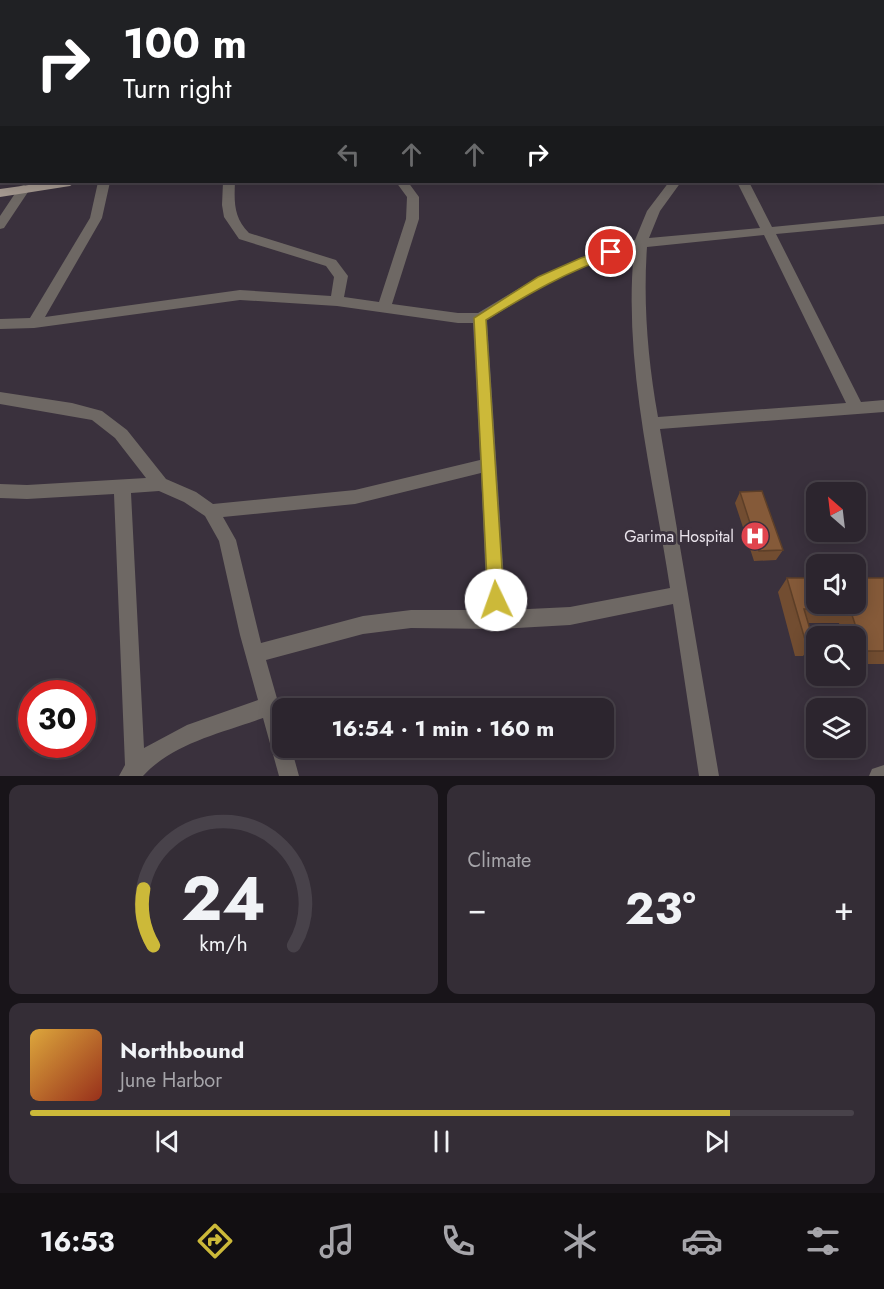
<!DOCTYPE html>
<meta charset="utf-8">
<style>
:root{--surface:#2c252e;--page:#342d36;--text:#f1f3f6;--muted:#a6a5aa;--line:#48424a;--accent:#ccb939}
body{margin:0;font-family:Jost,sans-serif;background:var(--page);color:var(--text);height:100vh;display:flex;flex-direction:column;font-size:22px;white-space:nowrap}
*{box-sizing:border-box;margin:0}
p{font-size:20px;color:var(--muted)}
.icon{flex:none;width:33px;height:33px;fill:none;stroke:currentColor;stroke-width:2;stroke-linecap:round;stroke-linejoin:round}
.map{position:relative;height:776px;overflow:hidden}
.panel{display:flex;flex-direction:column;gap:9px;padding:9px;background:#181419;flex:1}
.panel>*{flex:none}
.hud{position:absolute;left:0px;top:0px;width:885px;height:183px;box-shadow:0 3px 15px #0003,0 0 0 2px var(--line);background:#202124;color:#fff;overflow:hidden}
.needle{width:39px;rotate:332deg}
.tools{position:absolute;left:806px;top:482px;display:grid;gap:12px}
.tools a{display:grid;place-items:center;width:60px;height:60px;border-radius:12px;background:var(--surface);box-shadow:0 3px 15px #0003,0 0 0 2px var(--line);font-size:30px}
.speed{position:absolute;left:18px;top:680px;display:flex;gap:12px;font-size:30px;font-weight:700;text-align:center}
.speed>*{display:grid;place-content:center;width:78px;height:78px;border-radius:50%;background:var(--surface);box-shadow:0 3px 15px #0003,0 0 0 2px var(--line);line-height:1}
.speed .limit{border:9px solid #d22;background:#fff;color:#111}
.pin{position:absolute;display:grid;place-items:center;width:51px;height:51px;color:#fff;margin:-26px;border:3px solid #fff;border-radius:50%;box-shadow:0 2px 6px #0007}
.me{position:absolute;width:66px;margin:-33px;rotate:357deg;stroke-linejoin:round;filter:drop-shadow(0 0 4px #0008)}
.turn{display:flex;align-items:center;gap:21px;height:126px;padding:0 24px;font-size:27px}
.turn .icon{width:78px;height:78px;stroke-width:2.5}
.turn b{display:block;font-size:42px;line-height:51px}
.lanes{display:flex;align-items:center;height:57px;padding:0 24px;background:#0003;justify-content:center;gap:30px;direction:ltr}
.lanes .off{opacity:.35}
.big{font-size:45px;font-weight:700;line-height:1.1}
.panel .card{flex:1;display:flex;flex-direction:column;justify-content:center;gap:9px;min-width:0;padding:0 21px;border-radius:12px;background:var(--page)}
.panel .dial{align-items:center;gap:0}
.dial svg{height:156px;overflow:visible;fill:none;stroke:var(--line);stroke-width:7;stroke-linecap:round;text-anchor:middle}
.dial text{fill:var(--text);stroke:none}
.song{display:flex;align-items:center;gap:18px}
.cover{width:72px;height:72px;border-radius:9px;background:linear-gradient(135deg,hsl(40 70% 55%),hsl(10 70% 35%))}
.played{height:6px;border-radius:3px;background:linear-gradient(90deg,var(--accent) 85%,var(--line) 85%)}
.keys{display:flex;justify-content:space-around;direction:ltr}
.heat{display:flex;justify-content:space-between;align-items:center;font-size:33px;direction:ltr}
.panel .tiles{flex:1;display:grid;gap:9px;grid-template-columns:1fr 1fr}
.card:last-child{grid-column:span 2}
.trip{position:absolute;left:272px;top:698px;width:342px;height:60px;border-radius:12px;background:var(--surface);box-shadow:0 3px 15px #0003,0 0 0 2px var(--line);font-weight:700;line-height:60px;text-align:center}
.tabs{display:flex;height:96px;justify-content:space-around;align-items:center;background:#120f12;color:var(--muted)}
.tabs .icon{width:42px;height:42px}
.tabs .selected{color:var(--accent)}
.tabs b{font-size:27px;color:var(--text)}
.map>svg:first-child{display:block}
</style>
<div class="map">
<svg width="884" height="776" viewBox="0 0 884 776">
<rect width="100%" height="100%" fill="#3a313d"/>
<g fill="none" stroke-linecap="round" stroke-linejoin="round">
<path fill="#6e6864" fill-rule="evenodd" d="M101 0H111V2H102Z
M271 0H281V2H271Z
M289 0H299L300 2H290Z
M424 0H434V2H425Z
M651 0H661V2H652Z
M0 22H2V28H0Z
M98 182H110L102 218 45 317 240 290 331 296 334 277 326 266 239 239 224 217 222 205 223 182H235C234 203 234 218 249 233L336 260 348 276 344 297 379 302 406 219 407 197 396 182H408L419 197V219L392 304 458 313H478L538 277 580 258 635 240 647 211 669 182H681L660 211 649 238 760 228 737 182H749L772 227 884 216V224L776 234 861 402 884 400V412L660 429 719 776H699L673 604 570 625 497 629 411 628 363 634 266 660 282 716V747H291L299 776H279L263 718C222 733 173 743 143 776H119L125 765 114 494 27 499 0 498V484L27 485 146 478 115 438 92 420 0 404V392L72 403 102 411 127 430 166 479 196 492 213 504 355 490 480 460 473 323H458L337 306 240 300 34 328 0 329V319L30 318 90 218ZM764 235 846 403 658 417C648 360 643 304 647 247ZM634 250C623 363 653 476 670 588L570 607 506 610 487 320 548 283 590 264ZM481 473 487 610H411L363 616 261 643 236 540 223 517 355 504ZM159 491 184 502 205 516 219 541 240 635 258 700 187 725 144 748 131 493Z
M24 185 30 189 4 228 0 229V216L20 186Z
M884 765V776H869L872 769Z"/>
<path fill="#a69a91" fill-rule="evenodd" d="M283 0H293V2H283Z
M793 0H826L792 2Z
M50 182H76L70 186 0 197V189Z"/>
</g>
<path fill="#724d31" d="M740 492 783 550 776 560 754 561 735 503Z
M787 578H884V664H855V636H843L839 623H808L814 643 803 656H795L778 592Z"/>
<path fill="#855a39" stroke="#5d3f28" stroke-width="1.5" d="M762 491 783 550 759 551 740 492Z
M787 578H816V603H855V578H884V651H864L850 609H804L814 643H806Z"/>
<path fill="#ccb939" stroke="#857825" stroke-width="1.5" d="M611 249 617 252 615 255C568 271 528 294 486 320L504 600 502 605 496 607 490 605 488 600 474 318 538 277 581 258Z"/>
<defs>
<g id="hospital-disc" transform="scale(1.5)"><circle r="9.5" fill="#e0444e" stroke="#3a313d"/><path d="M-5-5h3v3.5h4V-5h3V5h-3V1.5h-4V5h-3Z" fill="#fff"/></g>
</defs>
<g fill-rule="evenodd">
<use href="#hospital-disc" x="755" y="536"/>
</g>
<g text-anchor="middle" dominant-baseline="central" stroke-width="6" stroke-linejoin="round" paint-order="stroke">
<g font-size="16" fill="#e9e3eb" stroke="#3a313d" text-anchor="end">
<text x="734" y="536">Garima Hospital</text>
</g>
</g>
</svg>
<div class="tools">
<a><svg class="needle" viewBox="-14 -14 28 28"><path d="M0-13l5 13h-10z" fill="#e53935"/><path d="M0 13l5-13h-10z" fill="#a6a5aa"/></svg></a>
<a><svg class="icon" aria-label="sound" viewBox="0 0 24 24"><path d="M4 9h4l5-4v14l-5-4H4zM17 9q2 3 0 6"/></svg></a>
<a><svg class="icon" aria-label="search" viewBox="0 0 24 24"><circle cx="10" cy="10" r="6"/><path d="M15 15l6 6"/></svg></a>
<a><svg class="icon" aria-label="layers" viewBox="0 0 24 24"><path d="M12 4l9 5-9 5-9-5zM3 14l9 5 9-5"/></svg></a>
</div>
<div class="speed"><div class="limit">30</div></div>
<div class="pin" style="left:611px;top:252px;background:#d93025"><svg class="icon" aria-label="arrive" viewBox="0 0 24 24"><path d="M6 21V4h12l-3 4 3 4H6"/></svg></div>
<svg class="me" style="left:496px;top:600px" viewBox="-20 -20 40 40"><circle r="19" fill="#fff"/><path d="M0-13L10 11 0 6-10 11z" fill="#ccb939"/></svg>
<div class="trip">16:54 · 1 min · 160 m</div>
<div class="hud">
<div class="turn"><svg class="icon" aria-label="right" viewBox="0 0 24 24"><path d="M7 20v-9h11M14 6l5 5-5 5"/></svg><div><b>100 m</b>Turn right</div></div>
<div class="lanes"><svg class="icon off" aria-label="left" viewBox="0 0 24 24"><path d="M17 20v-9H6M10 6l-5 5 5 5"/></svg><svg class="icon off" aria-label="ahead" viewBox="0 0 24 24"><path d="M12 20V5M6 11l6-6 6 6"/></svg><svg class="icon off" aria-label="ahead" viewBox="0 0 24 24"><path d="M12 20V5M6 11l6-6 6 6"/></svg><svg class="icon" aria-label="right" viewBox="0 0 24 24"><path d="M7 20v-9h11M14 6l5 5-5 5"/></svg></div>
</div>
</div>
<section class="panel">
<div class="tiles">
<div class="card dial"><svg viewBox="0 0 100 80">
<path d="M14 69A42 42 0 1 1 86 69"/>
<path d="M14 69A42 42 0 0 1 9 40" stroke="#ccb939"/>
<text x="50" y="56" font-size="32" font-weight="700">24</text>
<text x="50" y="72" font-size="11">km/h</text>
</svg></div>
<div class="card"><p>Climate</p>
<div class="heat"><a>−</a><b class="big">23°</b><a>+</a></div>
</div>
<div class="card">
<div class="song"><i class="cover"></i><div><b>Northbound</b><p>June Harbor</p></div></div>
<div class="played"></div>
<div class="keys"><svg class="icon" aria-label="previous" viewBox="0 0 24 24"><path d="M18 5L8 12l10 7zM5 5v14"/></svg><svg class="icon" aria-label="pause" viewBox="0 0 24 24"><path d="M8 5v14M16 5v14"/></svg><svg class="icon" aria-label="next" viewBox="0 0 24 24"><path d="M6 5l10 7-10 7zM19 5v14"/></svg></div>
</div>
</div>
</section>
<nav class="tabs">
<b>16:53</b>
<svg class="icon selected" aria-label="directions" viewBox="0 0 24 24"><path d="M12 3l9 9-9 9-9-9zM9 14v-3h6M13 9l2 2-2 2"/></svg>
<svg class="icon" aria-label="music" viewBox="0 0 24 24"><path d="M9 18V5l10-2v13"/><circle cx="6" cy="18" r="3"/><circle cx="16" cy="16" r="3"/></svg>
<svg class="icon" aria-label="phone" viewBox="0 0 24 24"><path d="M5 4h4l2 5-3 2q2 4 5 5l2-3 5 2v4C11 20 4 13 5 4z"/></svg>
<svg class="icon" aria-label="climate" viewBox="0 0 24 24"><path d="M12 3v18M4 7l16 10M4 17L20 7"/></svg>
<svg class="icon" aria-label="car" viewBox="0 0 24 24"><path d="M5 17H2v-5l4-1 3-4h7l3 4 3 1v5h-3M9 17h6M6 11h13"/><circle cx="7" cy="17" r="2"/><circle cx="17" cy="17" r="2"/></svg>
<svg class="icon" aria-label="filters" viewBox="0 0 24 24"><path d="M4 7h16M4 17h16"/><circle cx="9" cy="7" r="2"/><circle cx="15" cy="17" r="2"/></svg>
</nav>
